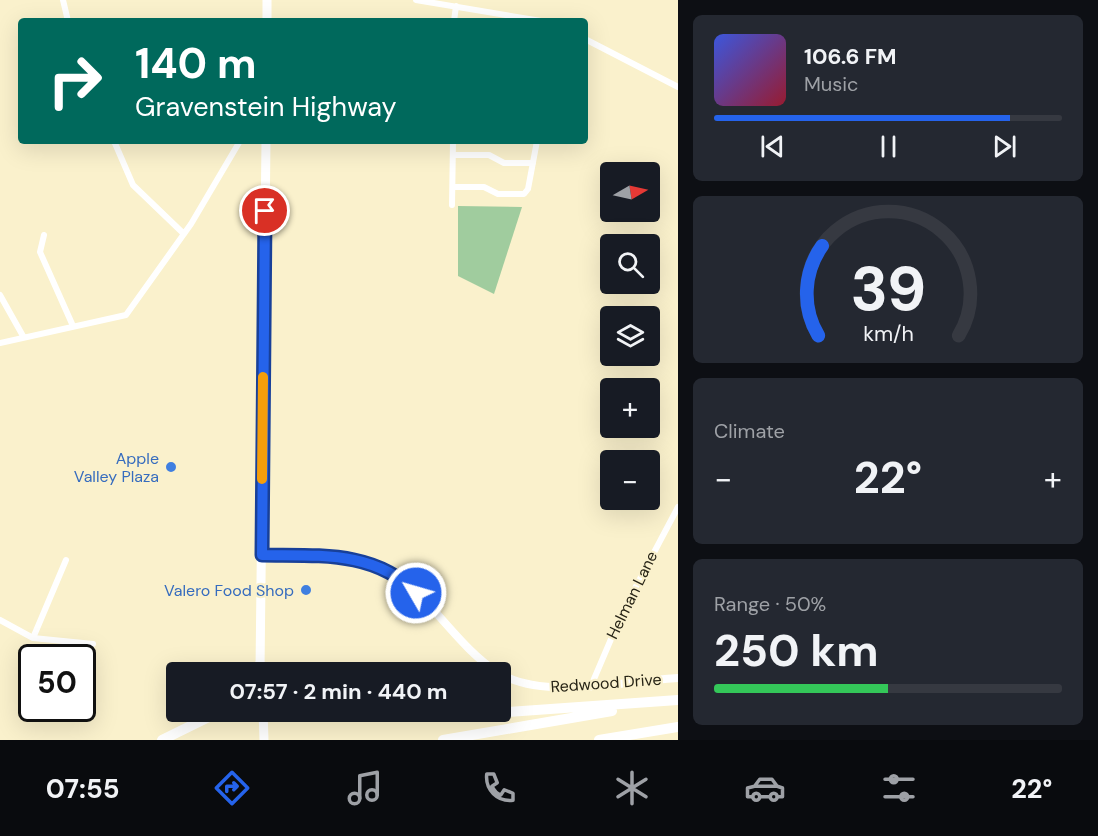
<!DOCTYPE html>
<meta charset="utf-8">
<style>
:root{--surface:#171b24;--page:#242831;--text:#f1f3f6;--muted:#9ea1a6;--line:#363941;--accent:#2563eb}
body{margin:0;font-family:"DM Sans",sans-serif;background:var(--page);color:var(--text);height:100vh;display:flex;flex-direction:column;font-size:22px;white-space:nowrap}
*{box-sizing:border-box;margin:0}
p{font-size:20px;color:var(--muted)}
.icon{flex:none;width:33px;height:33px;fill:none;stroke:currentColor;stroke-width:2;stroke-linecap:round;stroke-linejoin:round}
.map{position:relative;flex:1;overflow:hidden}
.sheet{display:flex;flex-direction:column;gap:15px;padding:15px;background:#0d0f14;width:420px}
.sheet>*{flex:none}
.banner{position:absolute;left:18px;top:18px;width:570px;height:126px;border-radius:6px;box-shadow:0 6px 24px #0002;background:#00695c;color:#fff;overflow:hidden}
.needle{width:39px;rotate:81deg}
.fabs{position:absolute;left:600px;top:162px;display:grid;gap:12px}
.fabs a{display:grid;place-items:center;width:60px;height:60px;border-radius:6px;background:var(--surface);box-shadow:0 6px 24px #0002;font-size:30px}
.speed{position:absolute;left:18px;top:644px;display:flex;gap:12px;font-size:30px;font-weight:700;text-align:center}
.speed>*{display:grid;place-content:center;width:78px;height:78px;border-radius:50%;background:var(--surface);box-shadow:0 6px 24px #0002;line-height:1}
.speed .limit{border:3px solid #111;border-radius:9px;background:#fff;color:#111}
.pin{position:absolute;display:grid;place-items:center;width:51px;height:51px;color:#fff;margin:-26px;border:3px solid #fff;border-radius:50%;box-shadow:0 2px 6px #0007}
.me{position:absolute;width:66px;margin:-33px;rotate:308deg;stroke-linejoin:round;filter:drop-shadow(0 0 4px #0008)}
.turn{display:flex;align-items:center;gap:21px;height:126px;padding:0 18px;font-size:27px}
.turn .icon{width:78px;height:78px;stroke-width:2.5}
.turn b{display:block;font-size:42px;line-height:51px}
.big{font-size:45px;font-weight:700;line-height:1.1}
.sheet .card{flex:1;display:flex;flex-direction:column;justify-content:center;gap:9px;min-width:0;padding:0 21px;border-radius:9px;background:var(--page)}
.sheet .dial{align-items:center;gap:0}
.dial svg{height:156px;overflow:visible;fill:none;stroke:var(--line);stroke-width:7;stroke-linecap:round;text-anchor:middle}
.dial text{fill:var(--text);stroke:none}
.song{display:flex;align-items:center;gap:18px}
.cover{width:72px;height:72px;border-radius:9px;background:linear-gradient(135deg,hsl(230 70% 55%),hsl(350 70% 35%))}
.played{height:6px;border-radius:3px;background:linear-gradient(90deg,var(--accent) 85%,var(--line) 85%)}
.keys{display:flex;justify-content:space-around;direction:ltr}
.heat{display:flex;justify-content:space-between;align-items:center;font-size:33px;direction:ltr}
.charge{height:9px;border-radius:4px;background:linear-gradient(90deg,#34c759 50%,var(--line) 0)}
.trip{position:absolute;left:166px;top:662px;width:345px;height:60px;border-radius:6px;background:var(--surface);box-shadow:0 6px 24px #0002;font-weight:700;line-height:60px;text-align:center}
.tab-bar{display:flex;height:96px;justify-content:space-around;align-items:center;background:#090b0e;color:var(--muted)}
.tab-bar .icon{width:42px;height:42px}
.tab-bar .on{color:var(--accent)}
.tab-bar b{font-size:27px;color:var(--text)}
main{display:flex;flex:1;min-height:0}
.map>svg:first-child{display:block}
</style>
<main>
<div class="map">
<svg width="678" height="740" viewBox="0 0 678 740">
<rect width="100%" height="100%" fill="#faf1cc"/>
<path fill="#a0cc9e" d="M458 206 522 207 494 294 458 276Z"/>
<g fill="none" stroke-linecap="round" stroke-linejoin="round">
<path stroke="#fff" stroke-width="6" d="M63 0 68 21
M416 0 541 21
M454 21 456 6
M585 39 678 87
M114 141 133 185 184 234
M453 155H489L504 163H533
M453 187H484L498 194H524L528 189 537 141
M452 205 453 141
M44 235 40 252 73 326
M0 295 23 336
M0 343 126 315 191 224 240 141
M0 620 33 638 93 644
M33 638 66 560
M591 686 623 611 678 507"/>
<path stroke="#fff" stroke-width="8" d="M263 555C312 556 368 550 408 585 440 612 462 649 497 672
M501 674C543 700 629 681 678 678"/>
<path stroke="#fff" stroke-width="9" d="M267 21V0
M260 670 266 141
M263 711 264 740"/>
<path stroke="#fff" stroke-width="10" d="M255 672 260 664
M359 711 494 713 678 700
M162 740 221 711
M443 740 612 711
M599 740 678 727"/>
</g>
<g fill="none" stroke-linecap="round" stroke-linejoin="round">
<g stroke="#184099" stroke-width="15">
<path id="route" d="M265 211 262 555C317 556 375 550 416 593"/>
</g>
<use href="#route" stroke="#2563eb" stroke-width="10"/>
<path stroke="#f59e0b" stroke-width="10" d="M262 479 263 377"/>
</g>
<g fill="#3f7fe0" stroke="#faf1cc" stroke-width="2">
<circle cx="171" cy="467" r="6"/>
<circle cx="306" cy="590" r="6"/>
</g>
<g text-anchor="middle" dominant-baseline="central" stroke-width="4.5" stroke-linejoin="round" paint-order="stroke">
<g font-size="16" fill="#366cbe" stroke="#faf1cc" text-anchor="end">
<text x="159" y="458">Apple<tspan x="159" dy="18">Valley Plaza</tspan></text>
<text x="294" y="590">Valero Food Shop</text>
</g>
<g font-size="16" fill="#272416" stroke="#faf1cc">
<text transform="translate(632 595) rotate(-64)">Helman Lane</text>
<text transform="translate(606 683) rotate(-4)">Redwood Drive</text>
</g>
</g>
</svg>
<div class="fabs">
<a><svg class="needle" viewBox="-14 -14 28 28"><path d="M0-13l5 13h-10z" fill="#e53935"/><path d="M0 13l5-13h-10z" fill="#9ea1a6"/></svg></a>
<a><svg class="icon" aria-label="search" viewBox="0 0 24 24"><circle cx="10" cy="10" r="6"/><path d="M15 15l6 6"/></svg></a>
<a><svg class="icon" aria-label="layers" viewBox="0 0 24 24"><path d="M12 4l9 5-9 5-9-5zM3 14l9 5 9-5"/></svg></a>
<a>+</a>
<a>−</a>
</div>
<div class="speed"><div class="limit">50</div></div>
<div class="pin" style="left:265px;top:211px;background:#d93025"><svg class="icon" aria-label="arrive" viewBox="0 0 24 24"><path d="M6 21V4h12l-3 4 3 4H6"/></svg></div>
<svg class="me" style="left:416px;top:593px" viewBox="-20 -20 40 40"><circle r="17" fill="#2563eb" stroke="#fff" stroke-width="3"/><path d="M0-11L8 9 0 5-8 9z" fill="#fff"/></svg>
<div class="trip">07:57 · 2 min · 440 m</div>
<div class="banner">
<div class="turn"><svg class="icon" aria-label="right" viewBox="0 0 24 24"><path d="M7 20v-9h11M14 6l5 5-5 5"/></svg><div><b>140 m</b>Gravenstein Highway</div></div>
</div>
</div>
<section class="sheet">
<div class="card">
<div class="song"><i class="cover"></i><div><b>106.6 FM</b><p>Music</p></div></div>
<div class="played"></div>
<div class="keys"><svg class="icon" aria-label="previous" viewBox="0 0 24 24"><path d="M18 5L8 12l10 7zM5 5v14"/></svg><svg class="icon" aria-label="pause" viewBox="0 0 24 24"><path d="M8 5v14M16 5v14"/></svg><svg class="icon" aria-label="next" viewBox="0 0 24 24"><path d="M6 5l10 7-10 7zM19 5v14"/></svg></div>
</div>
<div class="card dial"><svg viewBox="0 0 100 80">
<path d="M14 69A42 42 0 1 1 86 69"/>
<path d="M14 69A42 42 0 0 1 16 23" stroke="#2563eb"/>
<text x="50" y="56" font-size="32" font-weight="700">39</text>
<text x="50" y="72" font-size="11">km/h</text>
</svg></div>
<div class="card"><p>Climate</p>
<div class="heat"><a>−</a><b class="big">22°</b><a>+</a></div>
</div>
<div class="card"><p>Range · 50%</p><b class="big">250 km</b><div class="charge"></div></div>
</section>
</main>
<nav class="tab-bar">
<b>07:55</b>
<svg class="icon on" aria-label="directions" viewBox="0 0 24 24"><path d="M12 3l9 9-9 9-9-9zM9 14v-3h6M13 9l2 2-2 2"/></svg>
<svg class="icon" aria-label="music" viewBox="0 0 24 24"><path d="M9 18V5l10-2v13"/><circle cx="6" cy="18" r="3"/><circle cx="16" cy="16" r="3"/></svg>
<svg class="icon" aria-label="phone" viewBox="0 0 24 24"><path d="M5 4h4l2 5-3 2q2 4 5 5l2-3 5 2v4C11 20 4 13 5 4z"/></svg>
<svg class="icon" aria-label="climate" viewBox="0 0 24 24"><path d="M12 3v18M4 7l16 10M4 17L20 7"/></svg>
<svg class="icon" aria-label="car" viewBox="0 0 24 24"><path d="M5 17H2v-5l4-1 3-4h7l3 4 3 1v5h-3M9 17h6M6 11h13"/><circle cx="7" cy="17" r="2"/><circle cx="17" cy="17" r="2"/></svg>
<svg class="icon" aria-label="filters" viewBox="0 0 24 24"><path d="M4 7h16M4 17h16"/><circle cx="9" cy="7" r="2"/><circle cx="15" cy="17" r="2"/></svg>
<b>22°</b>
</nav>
